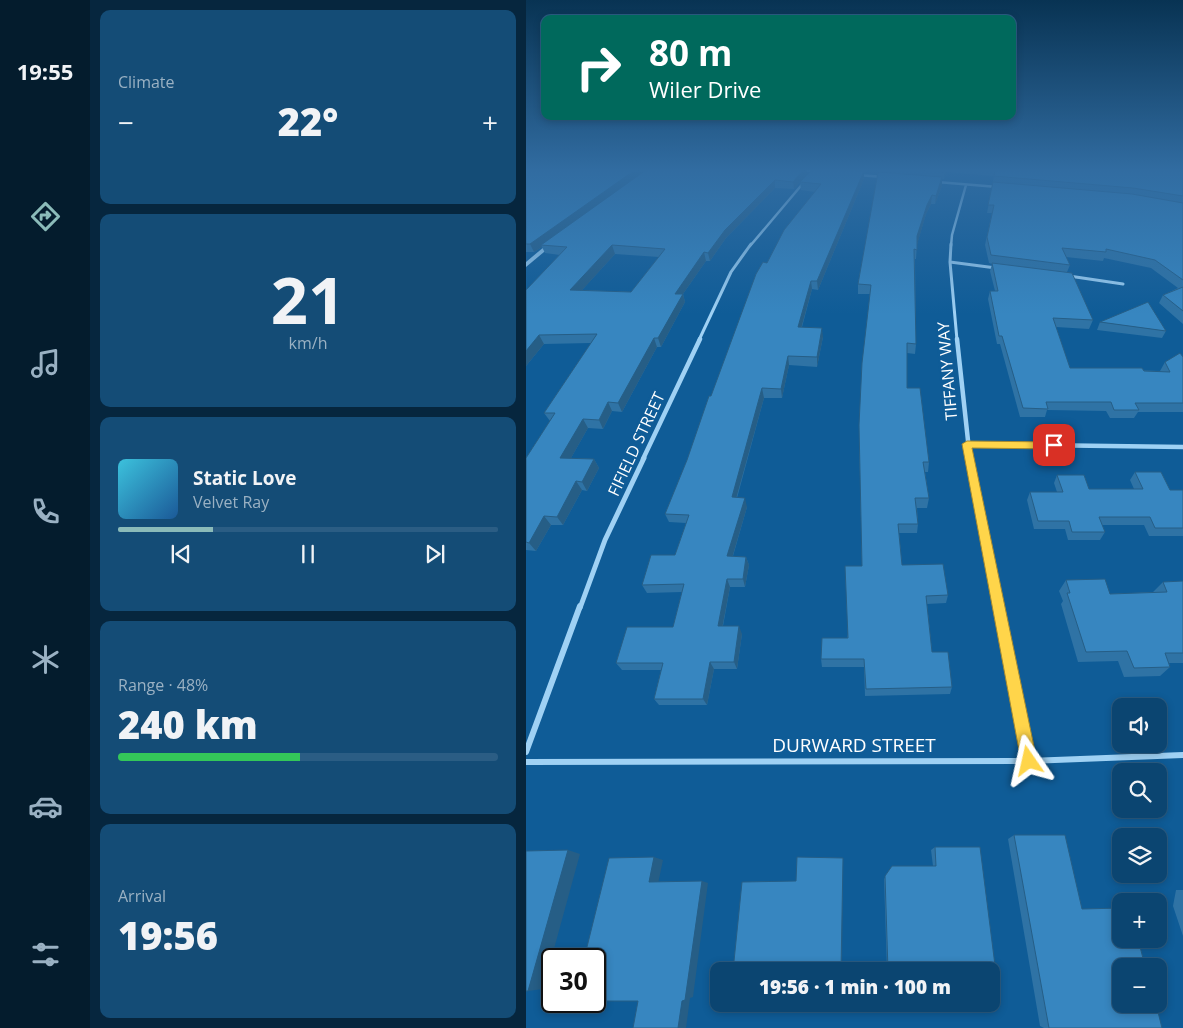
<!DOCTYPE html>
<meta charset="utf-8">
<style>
:root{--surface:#0b4571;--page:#144c76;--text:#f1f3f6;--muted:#9ab1c3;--line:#2b5d84;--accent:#8bbbb9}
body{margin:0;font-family:"Open Sans",sans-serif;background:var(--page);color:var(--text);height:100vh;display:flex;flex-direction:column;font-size:19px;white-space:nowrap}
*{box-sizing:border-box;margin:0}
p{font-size:16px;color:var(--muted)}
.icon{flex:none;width:28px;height:28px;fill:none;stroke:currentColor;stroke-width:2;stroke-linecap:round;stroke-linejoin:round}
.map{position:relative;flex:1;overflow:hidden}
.side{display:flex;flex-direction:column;gap:10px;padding:10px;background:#06263e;width:436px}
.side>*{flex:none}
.hud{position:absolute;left:15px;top:15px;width:475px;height:105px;border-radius:10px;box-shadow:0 2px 8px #0003,0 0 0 1px var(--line);background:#00695c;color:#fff;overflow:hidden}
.fabs{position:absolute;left:586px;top:698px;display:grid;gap:10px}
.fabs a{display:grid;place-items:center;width:55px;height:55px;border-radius:10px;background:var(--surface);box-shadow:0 2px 8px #0003,0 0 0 1px var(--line);font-size:25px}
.speed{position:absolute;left:15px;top:948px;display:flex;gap:10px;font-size:25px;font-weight:700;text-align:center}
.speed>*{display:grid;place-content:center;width:65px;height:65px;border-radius:50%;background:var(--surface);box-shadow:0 2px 8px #0003,0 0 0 1px var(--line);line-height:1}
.speed .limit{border:2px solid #111;border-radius:8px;background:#fff;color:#111}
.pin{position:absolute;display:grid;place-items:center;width:42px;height:42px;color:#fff;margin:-21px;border-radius:10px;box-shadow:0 2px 8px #0006}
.me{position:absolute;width:55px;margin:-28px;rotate:349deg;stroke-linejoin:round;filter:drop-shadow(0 0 4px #0008)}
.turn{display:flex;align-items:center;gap:18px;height:105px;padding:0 25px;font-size:22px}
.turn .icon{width:65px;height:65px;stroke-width:2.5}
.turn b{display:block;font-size:35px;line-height:42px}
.big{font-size:38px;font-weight:800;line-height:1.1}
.side .card{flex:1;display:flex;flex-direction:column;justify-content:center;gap:8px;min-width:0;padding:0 18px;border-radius:10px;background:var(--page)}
.side .dial{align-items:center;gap:0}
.dial b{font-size:65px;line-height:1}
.song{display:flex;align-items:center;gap:15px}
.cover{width:60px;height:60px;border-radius:8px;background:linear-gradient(135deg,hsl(190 70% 55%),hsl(210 70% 35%))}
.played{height:5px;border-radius:2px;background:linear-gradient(90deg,var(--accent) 25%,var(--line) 25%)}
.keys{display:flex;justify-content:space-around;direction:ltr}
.heat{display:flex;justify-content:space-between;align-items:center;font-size:28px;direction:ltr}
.charge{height:8px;border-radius:4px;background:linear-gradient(90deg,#34c759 48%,var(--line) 0)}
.trip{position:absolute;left:184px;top:962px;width:290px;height:50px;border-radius:10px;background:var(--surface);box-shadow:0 2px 8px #0003,0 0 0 1px var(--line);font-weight:800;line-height:50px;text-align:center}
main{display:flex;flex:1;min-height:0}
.tab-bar{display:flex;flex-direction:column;width:90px;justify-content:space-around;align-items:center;background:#041c2d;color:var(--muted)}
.tab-bar .icon{width:35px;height:35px}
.tab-bar .on{color:var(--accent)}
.tab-bar b{font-size:22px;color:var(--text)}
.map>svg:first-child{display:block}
</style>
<main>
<nav class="tab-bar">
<b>19:55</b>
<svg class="icon on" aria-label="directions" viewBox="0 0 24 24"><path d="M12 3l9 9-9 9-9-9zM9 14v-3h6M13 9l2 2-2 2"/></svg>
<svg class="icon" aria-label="music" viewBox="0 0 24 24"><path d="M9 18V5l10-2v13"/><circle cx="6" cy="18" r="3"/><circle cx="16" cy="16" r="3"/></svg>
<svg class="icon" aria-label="phone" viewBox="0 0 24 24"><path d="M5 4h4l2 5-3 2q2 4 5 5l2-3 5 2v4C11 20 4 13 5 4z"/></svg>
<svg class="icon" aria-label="climate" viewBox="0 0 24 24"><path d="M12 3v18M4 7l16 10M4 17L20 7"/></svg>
<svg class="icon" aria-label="car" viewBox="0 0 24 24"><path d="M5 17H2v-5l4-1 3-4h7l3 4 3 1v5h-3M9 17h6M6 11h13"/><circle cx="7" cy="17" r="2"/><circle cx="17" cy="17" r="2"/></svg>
<svg class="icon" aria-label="filters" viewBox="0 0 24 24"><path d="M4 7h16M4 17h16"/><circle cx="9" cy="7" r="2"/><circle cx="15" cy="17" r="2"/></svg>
</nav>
<section class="side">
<div class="card"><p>Climate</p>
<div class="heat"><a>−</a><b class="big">22°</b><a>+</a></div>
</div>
<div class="card dial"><b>21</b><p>km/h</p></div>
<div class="card">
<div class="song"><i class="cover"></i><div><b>Static Love</b><p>Velvet Ray</p></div></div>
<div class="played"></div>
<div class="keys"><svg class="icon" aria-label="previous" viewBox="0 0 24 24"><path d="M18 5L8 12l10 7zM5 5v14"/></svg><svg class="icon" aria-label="pause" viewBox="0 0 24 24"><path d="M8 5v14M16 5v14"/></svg><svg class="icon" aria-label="next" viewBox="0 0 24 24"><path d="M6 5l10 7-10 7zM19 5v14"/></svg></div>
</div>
<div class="card"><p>Range · 48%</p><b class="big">240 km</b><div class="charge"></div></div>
<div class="card"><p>Arrival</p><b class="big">19:56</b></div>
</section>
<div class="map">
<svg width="657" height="1028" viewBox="0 0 657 1028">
<rect width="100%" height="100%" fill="#0f5c97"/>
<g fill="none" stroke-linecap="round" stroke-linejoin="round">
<path stroke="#9fd1f4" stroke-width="2.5" d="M275 170 291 171
M332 175 358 177
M411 182 472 187
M224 246 279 181
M425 246 426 235 440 185"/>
<path stroke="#9fd1f4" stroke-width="3" d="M425 244 424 262 431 340
M424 262 470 268
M543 276 597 284
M173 340 205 272 225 244"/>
<path stroke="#9fd1f4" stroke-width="4.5" d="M431 339 444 459
M441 444 657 447
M117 459 174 339"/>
<path stroke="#9fd1f4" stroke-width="5" d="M444 458 473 608
M54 608 79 540 118 458"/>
<path stroke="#9fd1f4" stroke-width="6" d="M473 606 503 761
M0 752 54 606
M0 762 503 761 657 755"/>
<path fill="#9fd1f4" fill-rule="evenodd" d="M25 241 30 242 0 267V262Z"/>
</g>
<path fill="#2f73a5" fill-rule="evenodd" d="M0 170H280L281 174 268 189 249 188 200 238 184 261H180L157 294 159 302 135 347H131L96 412 86 411 77 429 62 428 45 458 68 459 73 468 61 491 56 490 37 525H25L10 551 0 550V458L24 421 18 413 65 343 18 344 0 366 34 255 19 253 16 247 8 252H0ZM89 254 133 257 105 292 56 290Z
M286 170H342L340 173 338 172V179L292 290 286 289 276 327 297 337 291 367 263 365 256 398H238L211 498 221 507 207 556 220 557 223 565 219 587H204L197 626 216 634 211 669H188L181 705H133L128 699 135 670H96L90 663 147 627 156 592 121 593 116 585 149 555 160 523 143 522 139 514 161 460 185 396 241 263 289 192 275 190 274 182Z
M353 170H657V324L633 303 637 295 652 288 625 268 578 258 577 261 540 257 544 265 541 272 567 320 563 329 530 327 544 368 635 371H634L639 362 657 357V412H612L608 418H584L580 411 521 410 519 417H494L474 344H471L462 299 464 291H469L464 271 466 264 463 263 459 245 466 213H461L468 176 420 172 418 179H416V186L409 204H405L400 214 391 244 390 259H389L390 344 389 354 381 353V388L403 462 402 472H399L403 498 401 508H391L392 524 391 533H373L376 565 422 595 420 603 401 604 406 652 426 687 424 694 339 696 338 667H296L295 659 321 638 336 566 333 435 344 294H332V284Z
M574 322 640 331 636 338 571 330Z
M609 472 644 490H657V536H623L618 525H576L579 532 574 540H542L539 529H508L501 500 504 492H531L528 483 531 475 563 489H608L604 480Z
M540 580 584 594 627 592 637 582 657 581V663H643L644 667 634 676 598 677 592 661 552 662 535 604 537 601 533 591Z
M488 835 556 909 636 1028H518L514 1026 482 839Z
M409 847 465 971H361L358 879 366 866H407L405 850Z
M650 890H657V936L647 906Z"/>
<path fill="#265e86" d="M109 170H121L15 245 16 247 8 252 4 244Z
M277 170H280L281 174 268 189 267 182Z
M419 170H420V172L418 179Z
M338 171V179L292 290 291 281Z
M416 177V186L409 204 410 196Z
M249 180V188L200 238 184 261 182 253 199 230Z
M406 195 405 204 400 214 391 245V236L401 205Z
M86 245 89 254 48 299 44 290Z
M178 252 180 261 157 294 159 302 135 347 132 338 149 294Z
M285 281 286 289 273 336 272 327Z
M296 328 297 337 291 367V357Z
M13 335 18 344 0 366V351Z
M128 338 131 347 96 412 92 403Z
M262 356 263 365 256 398 255 389Z
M236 388 238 398 208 506 206 497Z
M82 402 86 411 77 429 73 420Z
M57 419 62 428 40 467 34 458Z
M68 459 73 468 61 491 56 482Z
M50 481 56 490 37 525 31 517Z
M219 498 221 507 204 565 201 556Z
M18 516 25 525 10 551 3 543Z
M220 557 223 565 219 587 217 579Z
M201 579 204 587 195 634 192 626Z
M213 626 216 634 211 669 208 662Z
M184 662 188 669 181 705 177 699Z
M42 850 54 854 17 989 2 991Z
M128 857 137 860 132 884 123 882Z
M317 858 316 971H315Z
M176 881 182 883 167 997 164 998 160 1028H152Z"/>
<path fill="#3786c0" stroke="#265e86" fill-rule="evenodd" d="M0 170H109L4 244H0Z
M120 170H277L267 182 249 180 199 230 182 253 178 252 149 294H157L132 338H128L92 403 82 402 73 420 57 419 34 458 68 459 56 482 50 481 31 517 18 516 3 543 0 542V458L29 413H18L71 334 13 335 0 351V290L41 247 15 245ZM86 245 139 249 105 292 44 290Z
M286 170H320L338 171 291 281H285L272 327 296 328 291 357 262 356 255 389 236 388 206 497 219 498 201 556 220 557 217 579H201L192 626H213L208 662H184L177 699H128L137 663H90L101 627H147L158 584 116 585 125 555H149L163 515 139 514 161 460 183 396H185L230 274 237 262 241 263 258 230 295 184 274 182Z
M390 170H419L418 172Z
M469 170H657V196L607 188 468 176Z
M352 172 416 177 410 196 406 195 401 205 391 236V250L388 249 390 344 381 343V388H394L403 462H397L403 498H389L392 524H372L376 565 417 564 422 595 400 596 406 652H422L426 687 340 689 338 659H295L296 638H322L319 566H336L333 425 336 363 345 285 332 284Z
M467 182 606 194 657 203V280L629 260 580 249V252L536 248 544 265 465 255 461 237 468 205H462Z
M466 263 546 273 567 320 527 318 544 368H616L618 371 644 372 639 362 654 353 657 357V403H609L613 410H588L585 402H520L522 409 497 408 476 336H473L464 291H472Z
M657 287V311L637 295Z
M622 302 640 331 574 322Z
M609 472H635L644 490H657V528H629L624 517H573L579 532H546L543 521H512L504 492H537L531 475H558L563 489H617Z
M579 579 584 594 641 592 637 582 657 581V653H639L644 667 608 668 601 651 560 652 541 593H544L540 580Z
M488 835H539L556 909 595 908V939H612L619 966H595V1004H630L636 1028H523Z
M409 847H454L472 989H465V971H362L359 876 366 866H410Z
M42 850 2 991H0V851Z
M128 857 123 882 176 881 159 1000 156 1001 152 1028H107L112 1001H69V959H58L83 858Z
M271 857 317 858 315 971H207L216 882 270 881Z"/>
<linearGradient id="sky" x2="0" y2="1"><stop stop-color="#083353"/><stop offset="0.54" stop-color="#316ca1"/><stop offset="1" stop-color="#316ca1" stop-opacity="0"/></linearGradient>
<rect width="657" height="314" fill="url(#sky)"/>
<path fill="#ffd54a" stroke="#a68a30" d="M441 441 528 442 533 445 528 449 446 448 511 761 509 767 503 769 498 767 495 761 436 444Z"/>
<g text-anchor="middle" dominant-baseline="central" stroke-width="5" stroke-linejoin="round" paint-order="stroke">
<g font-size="16" fill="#fff" stroke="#0f5c97">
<text transform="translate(421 371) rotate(-95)">TIFFANY WAY</text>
<text transform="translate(110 444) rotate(-65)">FIFIELD STREET</text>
</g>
<g font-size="19" fill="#fff" stroke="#0f5c97">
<text x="328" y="745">DURWARD STREET</text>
</g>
</g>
</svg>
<div class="fabs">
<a><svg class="icon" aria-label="sound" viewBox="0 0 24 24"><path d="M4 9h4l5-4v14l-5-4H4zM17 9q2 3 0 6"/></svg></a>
<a><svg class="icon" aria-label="search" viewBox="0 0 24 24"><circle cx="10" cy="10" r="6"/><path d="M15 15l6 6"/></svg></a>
<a><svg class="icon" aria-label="layers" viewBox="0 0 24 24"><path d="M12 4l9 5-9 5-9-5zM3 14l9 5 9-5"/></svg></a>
<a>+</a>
<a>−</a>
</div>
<div class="speed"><div class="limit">30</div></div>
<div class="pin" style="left:528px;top:445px;background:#d93025"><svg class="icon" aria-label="arrive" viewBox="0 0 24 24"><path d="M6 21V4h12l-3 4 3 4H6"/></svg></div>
<svg class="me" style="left:503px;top:761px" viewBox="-20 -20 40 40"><path d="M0-17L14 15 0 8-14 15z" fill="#ffd54a" stroke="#fff" stroke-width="4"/></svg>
<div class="trip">19:56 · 1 min · 100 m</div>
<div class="hud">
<div class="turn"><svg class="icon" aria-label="right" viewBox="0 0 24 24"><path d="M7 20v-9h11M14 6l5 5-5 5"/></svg><div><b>80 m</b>Wiler Drive</div></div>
</div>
</div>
</main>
